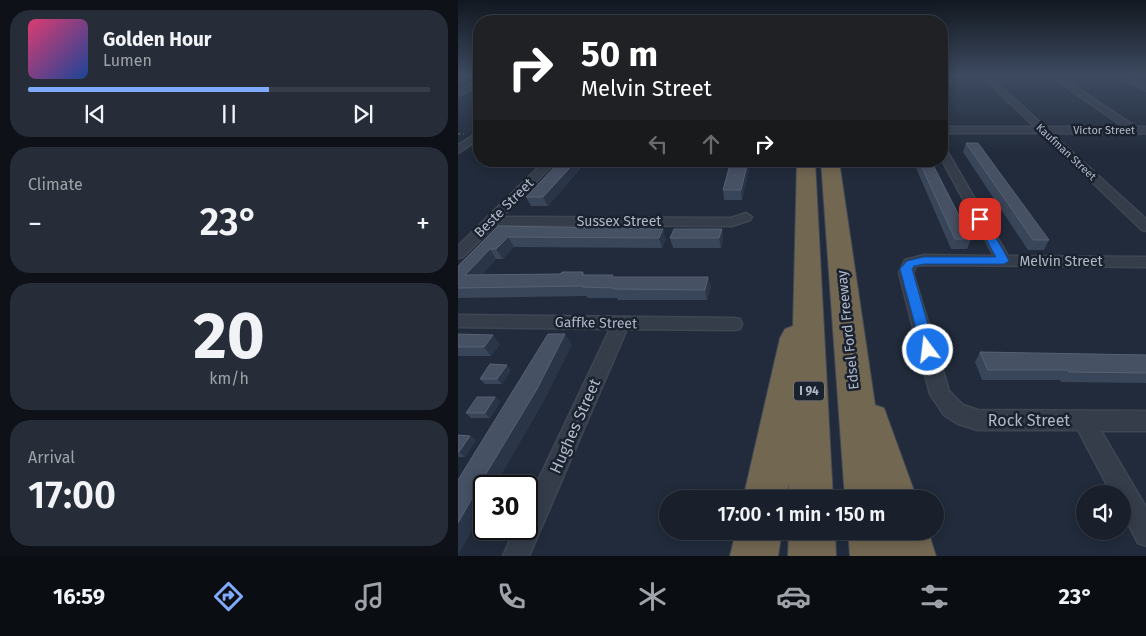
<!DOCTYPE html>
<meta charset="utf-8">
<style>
:root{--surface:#19202c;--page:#262d38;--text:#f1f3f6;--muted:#9fa3a9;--line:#373e48;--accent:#80aafc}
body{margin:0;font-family:"Fira Sans",sans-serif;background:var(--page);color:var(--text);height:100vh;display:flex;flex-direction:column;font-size:19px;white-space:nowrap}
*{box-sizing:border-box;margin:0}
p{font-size:16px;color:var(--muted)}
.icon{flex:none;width:28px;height:28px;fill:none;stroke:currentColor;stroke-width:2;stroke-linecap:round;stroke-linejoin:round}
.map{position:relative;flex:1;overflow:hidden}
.drawer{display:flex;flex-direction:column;gap:10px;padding:10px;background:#0e1218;width:458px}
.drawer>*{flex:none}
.banner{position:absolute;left:15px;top:15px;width:475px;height:152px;border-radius:20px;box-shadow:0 2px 12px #0003,0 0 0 1px var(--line);background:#202124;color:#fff;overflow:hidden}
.tools{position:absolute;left:618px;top:485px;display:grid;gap:10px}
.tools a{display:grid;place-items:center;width:55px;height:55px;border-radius:50%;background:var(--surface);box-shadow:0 2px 12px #0003,0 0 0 1px var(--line);font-size:25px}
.speed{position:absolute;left:15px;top:475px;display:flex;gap:10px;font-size:25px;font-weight:700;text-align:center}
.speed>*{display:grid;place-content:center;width:65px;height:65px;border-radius:50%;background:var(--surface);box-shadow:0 2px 12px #0003,0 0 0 1px var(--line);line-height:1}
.speed .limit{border:2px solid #111;border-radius:8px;background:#fff;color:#111}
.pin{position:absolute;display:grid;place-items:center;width:42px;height:42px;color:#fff;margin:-21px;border-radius:10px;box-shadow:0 2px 8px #0006}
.me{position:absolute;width:55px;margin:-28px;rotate:345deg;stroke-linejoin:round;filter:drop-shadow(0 0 4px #0008)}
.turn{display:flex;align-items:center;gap:18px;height:105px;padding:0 25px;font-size:22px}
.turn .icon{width:65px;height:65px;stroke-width:2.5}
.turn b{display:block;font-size:35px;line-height:42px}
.lanes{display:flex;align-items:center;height:48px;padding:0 25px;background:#0003;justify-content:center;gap:25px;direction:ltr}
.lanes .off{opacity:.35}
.big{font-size:38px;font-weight:600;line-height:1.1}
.drawer .card{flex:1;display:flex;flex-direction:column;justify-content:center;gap:8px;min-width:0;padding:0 18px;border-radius:20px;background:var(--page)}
.drawer .dial{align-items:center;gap:0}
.dial b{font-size:65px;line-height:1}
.song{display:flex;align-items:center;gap:15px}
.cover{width:60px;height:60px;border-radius:8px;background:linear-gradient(135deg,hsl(340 70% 55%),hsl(220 70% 35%))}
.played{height:5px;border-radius:2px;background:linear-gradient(90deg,var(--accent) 60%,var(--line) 60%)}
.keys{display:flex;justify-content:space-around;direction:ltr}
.heat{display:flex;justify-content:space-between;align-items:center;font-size:28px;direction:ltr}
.trip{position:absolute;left:201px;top:490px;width:285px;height:50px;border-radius:25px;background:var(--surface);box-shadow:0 2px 12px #0003,0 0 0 1px var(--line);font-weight:600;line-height:50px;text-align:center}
.menu{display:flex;height:80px;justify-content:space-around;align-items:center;background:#0a0d12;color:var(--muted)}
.menu .icon{width:35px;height:35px}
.menu .current{color:var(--accent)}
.menu b{font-size:22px;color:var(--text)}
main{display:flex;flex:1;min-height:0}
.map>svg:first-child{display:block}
</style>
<main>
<section class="drawer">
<div class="card">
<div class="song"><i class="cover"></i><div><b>Golden Hour</b><p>Lumen</p></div></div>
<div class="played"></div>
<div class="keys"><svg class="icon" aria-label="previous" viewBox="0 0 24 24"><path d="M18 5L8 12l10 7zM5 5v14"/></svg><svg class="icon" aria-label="pause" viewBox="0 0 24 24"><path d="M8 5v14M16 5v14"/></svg><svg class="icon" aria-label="next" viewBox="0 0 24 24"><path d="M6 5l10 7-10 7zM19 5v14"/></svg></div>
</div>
<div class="card"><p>Climate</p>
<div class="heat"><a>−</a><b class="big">23°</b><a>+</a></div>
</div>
<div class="card dial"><b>20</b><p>km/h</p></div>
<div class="card"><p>Arrival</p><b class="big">17:00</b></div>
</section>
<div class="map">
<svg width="689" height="556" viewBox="0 0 689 556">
<rect width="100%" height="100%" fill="#212b3b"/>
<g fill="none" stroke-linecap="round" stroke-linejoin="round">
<g stroke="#3e4654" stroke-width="3">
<path id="minor" d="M524 76H531L587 127H666L593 76H601L678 127H689V133L677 134 593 133 689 220V231L684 230 583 133H484V127H577Z
M661 76H670L689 86V91Z
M21 81V86L0 96V91Z
M21 132V139L0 153V145Z
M484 148 489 151 550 256 689 257V267L466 265 458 266 455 273 491 391 505 405 520 410 689 411V431H643L689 509V546L680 543 664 512V494H654L620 430H520L500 424 486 415 472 394 441 273 447 260 466 255 536 256 484 160Z
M87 161H98L44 217 273 218 288 213 294 217 292 220 274 226 37 225 5 257 0 258V246Z
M0 315 276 318 282 319 284 324 282 329 276 330 169 329 71 556H45L57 529H69V504L152 329 0 327Z"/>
</g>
<g stroke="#404856" stroke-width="2">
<path id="motorway" d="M339 161H357L375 499H331V483L329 499H285L322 338 327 329 335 326Z
M363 161H381L417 405 426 408 459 499H387Z
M278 531H324L320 556H272Z
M331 531H377L378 556H330Z
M390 531H470L478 556H392Z"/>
</g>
<path stroke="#3c5155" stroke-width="2" stroke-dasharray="2.5 2.5" stroke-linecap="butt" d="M0 134H6
M121 164 273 165"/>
<use href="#minor" fill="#353d4b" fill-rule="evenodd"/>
<use href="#motorway" fill="#726751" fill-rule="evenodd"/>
</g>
<path fill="#394558" d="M508 143 591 240 586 250H570L505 152Z
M455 161H473L513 239 509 249H493Z
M121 166 122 169 90 206H73L68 197Z
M291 170 284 200H266L265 190Z
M40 226 208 239 204 248 56 247 45 259H38L24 275 102 274 125 272 127 275 156 277H250L253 287 249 300H160L159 298H130L128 296 0 298V266Z
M264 229 265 239 263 248H215L212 238Z
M0 334 42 344 33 356H0Z
M522 352 689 355V383L603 382 602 380H524L517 362Z
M53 370 44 384H27L22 379Z
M37 397 42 402 32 418H13L8 413Z
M0 435 12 436 18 440 7 457H0Z"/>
<path fill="#2a3548" d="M3 76H17L18 78 0 87V78Z
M116 161H125L121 166 122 169 90 206 85 197Z
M290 161 291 170 284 200 283 190Z
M205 229 208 239 204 248 201 238Z
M264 229 265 239 263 248 261 238Z
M50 237 56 247 45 259 38 249Z
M32 249 38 259 15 286 7 275Z
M250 277 253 287 249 300 247 290Z
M107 334 114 345 87 399 37 486H26V507L0 556V523Z
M35 335 42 344 33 356 26 347Z
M49 365 53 370 44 384 39 379Z
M37 397 42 402 32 418 27 413Z
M12 436 18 440 7 457 1 452Z"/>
<path fill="#465164" stroke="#566174" d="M508 143H520L591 240H575Z
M102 161H118L85 197H68Z
M273 161H290L283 190H265Z
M461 161H473L513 239H497Z
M40 226 205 229 201 238 50 237 38 249H32L7 275 102 274 104 272H125L124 275H155L154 277H250L247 290 155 289 156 288 124 287 125 286 0 288V266Z
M216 229H264L261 238H212Z
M0 334 35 335 26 347H0Z
M90 334H107L79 389 29 472 0 523V480Z
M522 352 689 355V373L611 372 610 370H530Z
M32 364 49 365 39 379H22Z
M19 397H37L27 413H8Z
M0 435 12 436 1 452H0Z"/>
<linearGradient id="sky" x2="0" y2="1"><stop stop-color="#121820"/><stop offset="0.49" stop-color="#3d4a60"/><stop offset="1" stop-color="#3d4a60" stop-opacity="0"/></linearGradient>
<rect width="689" height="154" fill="url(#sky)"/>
<path fill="#1a73e8" stroke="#114b97" d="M519 217H526L551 261 546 264H466L456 266 454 269 477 350 475 354 470 356 465 354 442 269 449 261 466 257H538L517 219Z"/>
<g text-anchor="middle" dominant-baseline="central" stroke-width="5" stroke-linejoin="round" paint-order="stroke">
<g font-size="11" fill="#b0b8c7" stroke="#1a2230">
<text x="646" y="130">Victor Street</text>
<text transform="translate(608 152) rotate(43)">Kaufman Street</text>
</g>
<rect fill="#1a2230" stroke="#838b9a" stroke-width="1" x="336" y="381.5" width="30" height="19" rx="4"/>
<g font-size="12" font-weight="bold" fill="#b0b8c7">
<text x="351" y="391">I 94</text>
</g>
<g font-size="14" fill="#b0b8c7" stroke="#1a2230">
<text transform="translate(46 208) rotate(-45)">Beste Street</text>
<text x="161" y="221">Sussex Street</text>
<text x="603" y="261">Melvin Street</text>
<text transform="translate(138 323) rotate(1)">Gaffke Street</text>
<text transform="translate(390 330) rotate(-96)">Edsel Ford Freeway</text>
</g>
<g font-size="16" fill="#b0b8c7" stroke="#1a2230">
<text x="571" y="420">Rock Street</text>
<text transform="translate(117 426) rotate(-66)">Hughes Street</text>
</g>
</g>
</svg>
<div class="tools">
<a><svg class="icon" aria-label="sound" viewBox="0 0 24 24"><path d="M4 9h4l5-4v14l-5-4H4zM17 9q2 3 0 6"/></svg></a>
</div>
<div class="speed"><div class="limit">30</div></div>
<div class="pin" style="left:522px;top:219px;background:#d93025"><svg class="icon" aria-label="arrive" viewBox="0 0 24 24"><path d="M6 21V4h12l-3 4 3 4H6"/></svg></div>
<svg class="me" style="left:470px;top:350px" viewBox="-20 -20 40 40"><circle r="17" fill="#1a73e8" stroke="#fff" stroke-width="3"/><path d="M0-11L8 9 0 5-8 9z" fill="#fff"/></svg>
<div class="trip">17:00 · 1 min · 150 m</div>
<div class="banner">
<div class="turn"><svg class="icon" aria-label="right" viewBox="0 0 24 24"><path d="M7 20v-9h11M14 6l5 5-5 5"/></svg><div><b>50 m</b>Melvin Street</div></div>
<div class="lanes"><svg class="icon off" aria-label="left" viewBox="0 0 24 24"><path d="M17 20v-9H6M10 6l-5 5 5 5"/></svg><svg class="icon off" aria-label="ahead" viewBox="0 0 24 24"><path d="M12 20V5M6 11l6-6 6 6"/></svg><svg class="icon" aria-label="right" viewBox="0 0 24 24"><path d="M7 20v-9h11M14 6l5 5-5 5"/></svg></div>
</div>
</div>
</main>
<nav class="menu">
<b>16:59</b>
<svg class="icon current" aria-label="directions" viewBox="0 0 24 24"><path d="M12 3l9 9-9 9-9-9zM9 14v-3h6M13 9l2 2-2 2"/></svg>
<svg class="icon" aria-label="music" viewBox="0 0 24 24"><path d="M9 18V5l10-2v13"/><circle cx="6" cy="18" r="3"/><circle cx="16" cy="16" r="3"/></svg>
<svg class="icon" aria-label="phone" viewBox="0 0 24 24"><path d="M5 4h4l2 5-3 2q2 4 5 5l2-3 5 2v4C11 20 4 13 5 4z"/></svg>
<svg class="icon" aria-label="climate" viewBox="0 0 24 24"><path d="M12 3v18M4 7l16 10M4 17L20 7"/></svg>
<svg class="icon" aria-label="car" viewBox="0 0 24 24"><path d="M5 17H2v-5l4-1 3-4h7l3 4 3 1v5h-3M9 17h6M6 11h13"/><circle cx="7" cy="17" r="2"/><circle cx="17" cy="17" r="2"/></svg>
<svg class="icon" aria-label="filters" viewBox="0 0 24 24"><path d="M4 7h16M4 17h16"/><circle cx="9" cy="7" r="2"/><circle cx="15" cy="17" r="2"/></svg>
<b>23°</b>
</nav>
